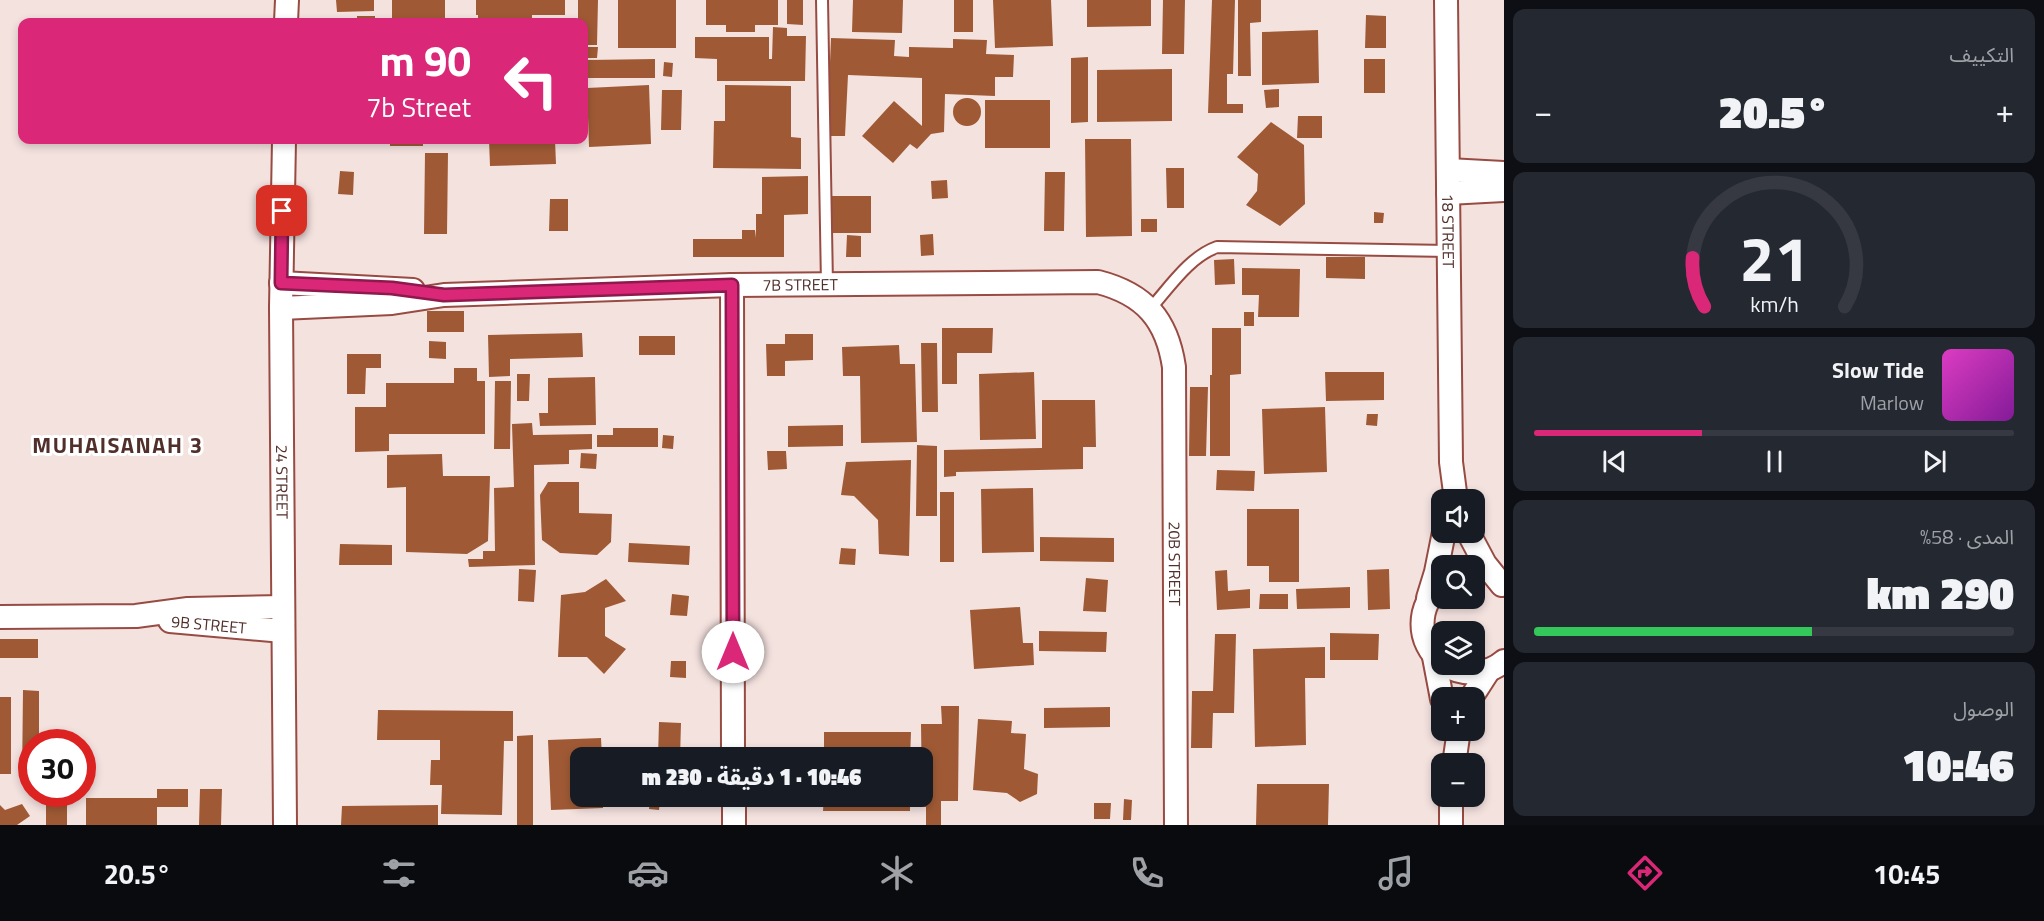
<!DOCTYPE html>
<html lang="ar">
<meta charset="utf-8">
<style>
:root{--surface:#171b24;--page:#242831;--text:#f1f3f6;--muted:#9ea1a6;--line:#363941;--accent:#db2777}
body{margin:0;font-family:"Titillium Web","Noto Sans Arabic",sans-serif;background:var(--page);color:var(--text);direction:rtl;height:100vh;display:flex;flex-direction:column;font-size:22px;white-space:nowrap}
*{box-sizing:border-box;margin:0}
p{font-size:20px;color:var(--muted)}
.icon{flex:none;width:33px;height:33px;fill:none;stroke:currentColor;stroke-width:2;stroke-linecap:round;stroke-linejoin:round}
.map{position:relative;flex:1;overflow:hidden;direction:ltr}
.details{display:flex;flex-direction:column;gap:9px;padding:9px;background:#0d0f14;width:540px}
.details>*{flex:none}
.guide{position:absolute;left:18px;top:18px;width:570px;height:126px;border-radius:12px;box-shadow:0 3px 9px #0003;direction:rtl;background:#db2777;color:#fff;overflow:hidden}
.tools{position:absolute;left:1431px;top:489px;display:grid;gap:12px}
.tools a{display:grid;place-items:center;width:54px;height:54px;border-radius:12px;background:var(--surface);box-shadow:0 3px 9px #0003;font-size:30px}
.speed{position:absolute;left:18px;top:729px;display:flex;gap:12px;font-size:30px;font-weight:700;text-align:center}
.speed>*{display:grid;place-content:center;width:78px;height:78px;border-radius:50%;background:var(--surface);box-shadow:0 3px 9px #0003;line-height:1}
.speed .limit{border:9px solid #d22;background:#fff;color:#111}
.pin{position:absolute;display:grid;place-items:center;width:51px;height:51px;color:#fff;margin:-26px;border-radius:12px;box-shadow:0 3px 9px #0006}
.me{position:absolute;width:66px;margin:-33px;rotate:0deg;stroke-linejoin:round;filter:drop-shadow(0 0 4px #0008)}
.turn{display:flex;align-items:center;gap:21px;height:126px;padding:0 18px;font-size:27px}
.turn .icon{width:78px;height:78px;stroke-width:2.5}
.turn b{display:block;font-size:42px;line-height:51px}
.big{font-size:45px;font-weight:800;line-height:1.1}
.details .widget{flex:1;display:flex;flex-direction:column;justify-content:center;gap:9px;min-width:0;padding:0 21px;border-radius:12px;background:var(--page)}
.details .dial{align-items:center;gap:0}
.dial svg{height:156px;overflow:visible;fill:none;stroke:var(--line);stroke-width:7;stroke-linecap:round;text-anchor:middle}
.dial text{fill:var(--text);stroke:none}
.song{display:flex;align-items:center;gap:18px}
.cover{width:72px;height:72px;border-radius:9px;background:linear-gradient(135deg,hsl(310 70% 55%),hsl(290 70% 35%))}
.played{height:6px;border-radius:3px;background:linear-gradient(90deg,var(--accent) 35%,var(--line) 35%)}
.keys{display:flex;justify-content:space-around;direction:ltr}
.heat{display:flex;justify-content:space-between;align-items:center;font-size:33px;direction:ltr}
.charge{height:9px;border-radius:4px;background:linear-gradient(90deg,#34c759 58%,var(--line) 0)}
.trip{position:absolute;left:570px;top:747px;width:363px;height:60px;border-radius:12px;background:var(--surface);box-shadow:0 3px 9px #0003;font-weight:800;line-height:60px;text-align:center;direction:rtl}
.dock{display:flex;height:96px;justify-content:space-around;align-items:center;background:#090b0e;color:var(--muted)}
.dock .icon{width:42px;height:42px}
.dock .active{color:var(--accent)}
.dock b{font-size:27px;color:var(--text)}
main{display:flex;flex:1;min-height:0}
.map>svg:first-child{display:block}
</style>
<main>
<section class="details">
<div class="widget"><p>التكييف</p>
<div class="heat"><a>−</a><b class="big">20.5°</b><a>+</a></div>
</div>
<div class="widget dial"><svg viewBox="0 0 100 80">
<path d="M14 69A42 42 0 1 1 86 69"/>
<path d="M14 69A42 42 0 0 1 8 44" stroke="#db2777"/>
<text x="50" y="56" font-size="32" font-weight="700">21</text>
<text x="50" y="72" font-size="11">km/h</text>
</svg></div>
<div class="widget">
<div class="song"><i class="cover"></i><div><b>Slow Tide</b><p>Marlow</p></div></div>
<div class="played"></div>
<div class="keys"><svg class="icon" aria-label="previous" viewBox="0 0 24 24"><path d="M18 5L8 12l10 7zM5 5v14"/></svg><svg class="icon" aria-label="pause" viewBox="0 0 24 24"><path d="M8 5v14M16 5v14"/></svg><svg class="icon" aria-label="next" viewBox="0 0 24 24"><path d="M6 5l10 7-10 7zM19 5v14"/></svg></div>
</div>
<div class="widget"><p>المدى · 58%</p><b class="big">290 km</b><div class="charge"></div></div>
<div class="widget"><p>الوصول</p><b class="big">10:46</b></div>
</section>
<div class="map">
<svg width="1504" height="825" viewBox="0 0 1504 825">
<rect width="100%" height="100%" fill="#f4e2df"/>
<path fill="#9f5a35" d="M336 0H374V11L337 12Z
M392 0H445V22H392Z
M476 0H565V15H532V22H478V15H476Z
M578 0H598L597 45H584V22H578Z
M618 0H676V48H618Z
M706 0H778V25H755V32H726V25H706Z
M787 0H803V25L787 24Z
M853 0H903L902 33 852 32Z
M954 0H973V32H954Z
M993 0H1051L1053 46 995 48Z
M1087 0H1151V26L1087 27Z
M1163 0H1185L1184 54H1162Z
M1212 0H1235L1233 74H1227V104H1243V113H1208Z
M1238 0H1261V22L1250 23 1251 76H1238Z
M1366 15 1386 16V48H1365Z
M357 16H375V22H357Z
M773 27 787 28V36H806L805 81H717V59L695 58V37H769V59H772Z
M1318 30 1319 83 1262 85V32Z
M831 38 895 40 894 56 909 57V47L953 48V39L987 40 986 54 1014 55 1013 77H995V96L945 94 944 132 931 134 917 149 910 144 893 163 862 136 894 101 922 126V78L848 75 845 136H827Z
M584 47H598L597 58H584Z
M1088 57V122L1071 123V58Z
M655 59V78H588V60Z
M1364 59H1385V93H1364Z
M664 62 673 63 672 77 663 76Z
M1172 69V121L1097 122V70Z
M649 85 651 144 589 147 587 88Z
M725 85 791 86V137L801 138V169L713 168 714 121H725Z
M1279 89V107L1266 108 1264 90Z
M662 90H682L681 130H661Z
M953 112a14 14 0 1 1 28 0a14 14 0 1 1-28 0Z
M985 100H1050V148H985Z
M1298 116H1322V138H1297Z
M1271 122 1304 145 1305 204 1280 226 1246 205 1257 191 1258 174 1237 157Z
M1085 139H1131L1132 236 1086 237Z
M390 140H423V146H390Z
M489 140H555L556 164 490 166Z
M425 153H448L447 234H424Z
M1166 168H1184V208H1167Z
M340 171 354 172 353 195 338 194Z
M1045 172H1065L1064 231H1044Z
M808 176V214L784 215V257H693V239H742V230H755L756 238V214H762V177Z
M947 180 948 198 932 199 931 181Z
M830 196H871V233H830Z
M550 199H568V231H549Z
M1374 212 1384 213 1383 223H1374Z
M1141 219H1157V232H1141Z
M933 234 934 255 921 256 920 235Z
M847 235 861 236V257H846Z
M1326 257H1365V279L1326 278Z
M1234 259 1235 284 1215 285 1214 260Z
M1242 268 1300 269 1299 317H1258L1259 295H1242Z
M427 311H464V332H427Z
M1244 312H1254V326H1244Z
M942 328H993L992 353H957V384H942Z
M1212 328H1241V374L1230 375V456H1210V375H1212Z
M582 333 583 357 510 359V376L489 377 488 335Z
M785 334H813V360L785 361V376H767L766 344H785Z
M639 336H675V355H639Z
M429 341 446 342V359L429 358Z
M921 343H937L938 412H922Z
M899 345 900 364H915L917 442 861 443 860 376H843L842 347Z
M347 354H381V368H366L365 394H347Z
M454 368H477V381H485V434H389V451L355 452V407H386V383H454Z
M1034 372 1036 439 980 440 979 374Z
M1325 372H1384V400L1326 401Z
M517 374H530L529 401H517Z
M595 377 596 425 540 426 539 413H548V378Z
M495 381H511L510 449H494Z
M1190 387H1208L1206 456H1189Z
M1042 400H1095L1096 447H1083V469L956 472V476L944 477V450L1042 448Z
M1325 407 1327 472 1264 474 1262 409Z
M1367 414H1378L1377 426 1366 425Z
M532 423 533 435 592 434V449L569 450V464L534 465 535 565 469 567 468 559H483V551H495L494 488 514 487 512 424Z
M843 425V446L788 447V426Z
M613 428H658V447H597V435H613Z
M663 435 674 436 673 449 662 448Z
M917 445 937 446V516H916Z
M767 451H786L787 469 768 470Z
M581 453 597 454 596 469 580 468Z
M442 454 443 476H490L488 541 467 554 406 552V487L387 488V455Z
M911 460 909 556 879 554 878 520 854 496 841 495 846 462Z
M1217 470 1255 471 1254 491 1216 490Z
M548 482H579V513L612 514 611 542 597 555 560 553 542 540 540 495Z
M1033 488 1034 552 982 553 981 489Z
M940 492H954V562H940Z
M1247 509H1299V582H1269V566H1247Z
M1040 537 1114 538V562L1040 561Z
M629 543 690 546 689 565 628 562Z
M340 544 392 545V565H339Z
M841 548 856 549 855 565 839 564Z
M519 569 536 570 534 602 518 601Z
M1389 569 1390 609 1368 610 1367 570Z
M1227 570 1228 591 1250 589V608L1217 610 1215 571Z
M1086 578 1108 580 1106 612 1083 611Z
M606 579 626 601 605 608V636L626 649 604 674 587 657H558L561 595 585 592Z
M1350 587V608L1297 609 1296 589Z
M672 594 689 596 687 616 670 615Z
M1260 594H1288V609H1259Z
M1020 607 1023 643H1033L1034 665 974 669 970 610Z
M1039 631 1107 632 1106 652 1039 651Z
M1330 633 1379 634 1378 660H1330Z
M1215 634H1236L1234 713H1213L1212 748H1191L1192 691H1213Z
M0 639H38V658H0Z
M1325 647V678H1305L1306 745 1255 747 1253 649Z
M671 661H686V678L670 677Z
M23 690 39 691V742H32V781H22Z
M0 697H11V774H0Z
M941 706H959L958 801H941V825H926V807H921V796H922L921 724H942Z
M1110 707V727L1044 728V708Z
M378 710 513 711V741H504L502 815 441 814 442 785H430L431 760H440V740H377Z
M978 719 1012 721 1011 733 1026 734 1024 769 1038 774 1037 794 1020 802 1007 793 973 790Z
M659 722 681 723 680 758H658Z
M824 732H911L910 758H824Z
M533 735V825H517V736Z
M601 738 602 758H580V796H603V808L551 810 548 740Z
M1257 784H1329L1328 825H1256Z
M157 789H188V807H157V825H86V798H157Z
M200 789H222L221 825H199Z
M46 794H67V825H46Z
M824 796H910V811H823Z
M650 799 660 800 659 810 649 809Z
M1124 799 1132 800 1131 820H1123Z
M1094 803H1111L1110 819H1094Z
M22 804 30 816 17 825H0V805L5 810Z
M438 805V825H341L342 806Z"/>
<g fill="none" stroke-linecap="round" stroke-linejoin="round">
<g stroke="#974b42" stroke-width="14">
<path id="service" d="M822 0 827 285
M1150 309C1169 288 1189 257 1217 247L1449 251"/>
</g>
<g stroke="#974b42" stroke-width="26">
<g id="minor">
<path id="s1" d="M1446 0 1451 462 1456 500"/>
<path d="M286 22 287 0"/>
<path id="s2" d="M284 140 281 308 285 825"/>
<path d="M1448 170 1504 173"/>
<path d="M1448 193 1504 190"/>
<path d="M281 283 413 290"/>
<path d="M732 285 733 758"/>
<path id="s3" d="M281 308 392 303 444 295 732 285 1098 282C1145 294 1167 320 1174 367L1176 825"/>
<path d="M1468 532 1485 564 1502 585"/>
<path d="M1442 584C1416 606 1416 642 1442 663"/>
<path d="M1428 598 1436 572 1444 532"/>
<path d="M0 617 136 616 188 609 283 607"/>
<path id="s4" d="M170 621 283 631"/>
<path d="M1434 657 1442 699"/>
<path d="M1443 664C1462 676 1487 676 1504 661"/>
<path d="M1471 698 1489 670"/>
<path d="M1454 764 1459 730"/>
<path d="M734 796V825"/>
<path d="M1451 796V825"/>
</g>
</g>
<use href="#service" stroke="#fff" stroke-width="10"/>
<use href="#minor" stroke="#fff" stroke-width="22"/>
</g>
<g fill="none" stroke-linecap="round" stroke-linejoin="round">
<g stroke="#8e194d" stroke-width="15">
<path id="route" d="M282 211 281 283 392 288 444 295 732 285 733 652"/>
</g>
<use href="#route" stroke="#db2777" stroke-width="10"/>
</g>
<g text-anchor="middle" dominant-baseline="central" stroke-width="6" stroke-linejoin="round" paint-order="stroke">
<g font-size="16" fill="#512f2a" stroke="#fff">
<text stroke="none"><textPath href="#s1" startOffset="231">18 STREET</textPath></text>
<text stroke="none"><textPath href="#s3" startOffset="520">7B STREET</textPath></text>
<text stroke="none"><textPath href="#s2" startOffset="342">24 STREET</textPath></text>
<text stroke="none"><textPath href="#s3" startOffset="1137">20B STREET</textPath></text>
<text stroke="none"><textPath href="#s4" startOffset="39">9B STREET</textPath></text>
</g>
<g font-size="22" font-weight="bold" letter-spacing="1.5" fill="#512f2a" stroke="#fff">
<text x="118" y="445">MUHAISANAH 3</text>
</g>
</g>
</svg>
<div class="tools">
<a><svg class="icon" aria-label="sound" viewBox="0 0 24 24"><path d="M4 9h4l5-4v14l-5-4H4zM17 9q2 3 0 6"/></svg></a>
<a><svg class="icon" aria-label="search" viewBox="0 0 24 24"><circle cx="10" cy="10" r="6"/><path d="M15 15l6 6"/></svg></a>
<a><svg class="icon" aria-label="layers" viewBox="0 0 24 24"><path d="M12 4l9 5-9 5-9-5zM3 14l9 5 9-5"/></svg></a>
<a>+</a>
<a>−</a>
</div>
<div class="speed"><div class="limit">30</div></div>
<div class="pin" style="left:282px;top:211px;background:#d93025"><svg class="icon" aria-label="arrive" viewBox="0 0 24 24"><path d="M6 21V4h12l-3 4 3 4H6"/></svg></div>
<svg class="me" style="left:733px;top:652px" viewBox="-20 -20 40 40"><circle r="19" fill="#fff"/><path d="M0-13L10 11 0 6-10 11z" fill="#db2777"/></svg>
<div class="trip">10:46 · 1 دقيقة · 230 m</div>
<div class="guide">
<div class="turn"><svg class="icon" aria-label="left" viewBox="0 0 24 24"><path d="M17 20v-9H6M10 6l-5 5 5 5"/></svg><div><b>90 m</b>7b Street</div></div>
</div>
</div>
</main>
<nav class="dock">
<b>10:45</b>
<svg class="icon active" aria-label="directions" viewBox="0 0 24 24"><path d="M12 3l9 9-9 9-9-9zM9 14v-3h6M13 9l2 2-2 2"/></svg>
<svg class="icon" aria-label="music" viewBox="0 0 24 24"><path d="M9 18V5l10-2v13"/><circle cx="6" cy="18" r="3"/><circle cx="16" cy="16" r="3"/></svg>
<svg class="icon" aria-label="phone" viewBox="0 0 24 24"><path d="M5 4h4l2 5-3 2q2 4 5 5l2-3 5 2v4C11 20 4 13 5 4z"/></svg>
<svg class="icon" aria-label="climate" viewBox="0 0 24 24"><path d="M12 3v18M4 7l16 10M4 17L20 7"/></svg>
<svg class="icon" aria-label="car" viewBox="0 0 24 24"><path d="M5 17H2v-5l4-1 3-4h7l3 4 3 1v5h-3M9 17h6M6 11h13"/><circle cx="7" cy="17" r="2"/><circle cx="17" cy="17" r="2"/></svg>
<svg class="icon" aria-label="filters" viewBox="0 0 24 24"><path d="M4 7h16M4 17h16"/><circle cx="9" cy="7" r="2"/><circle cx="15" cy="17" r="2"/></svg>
<b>20.5°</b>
</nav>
